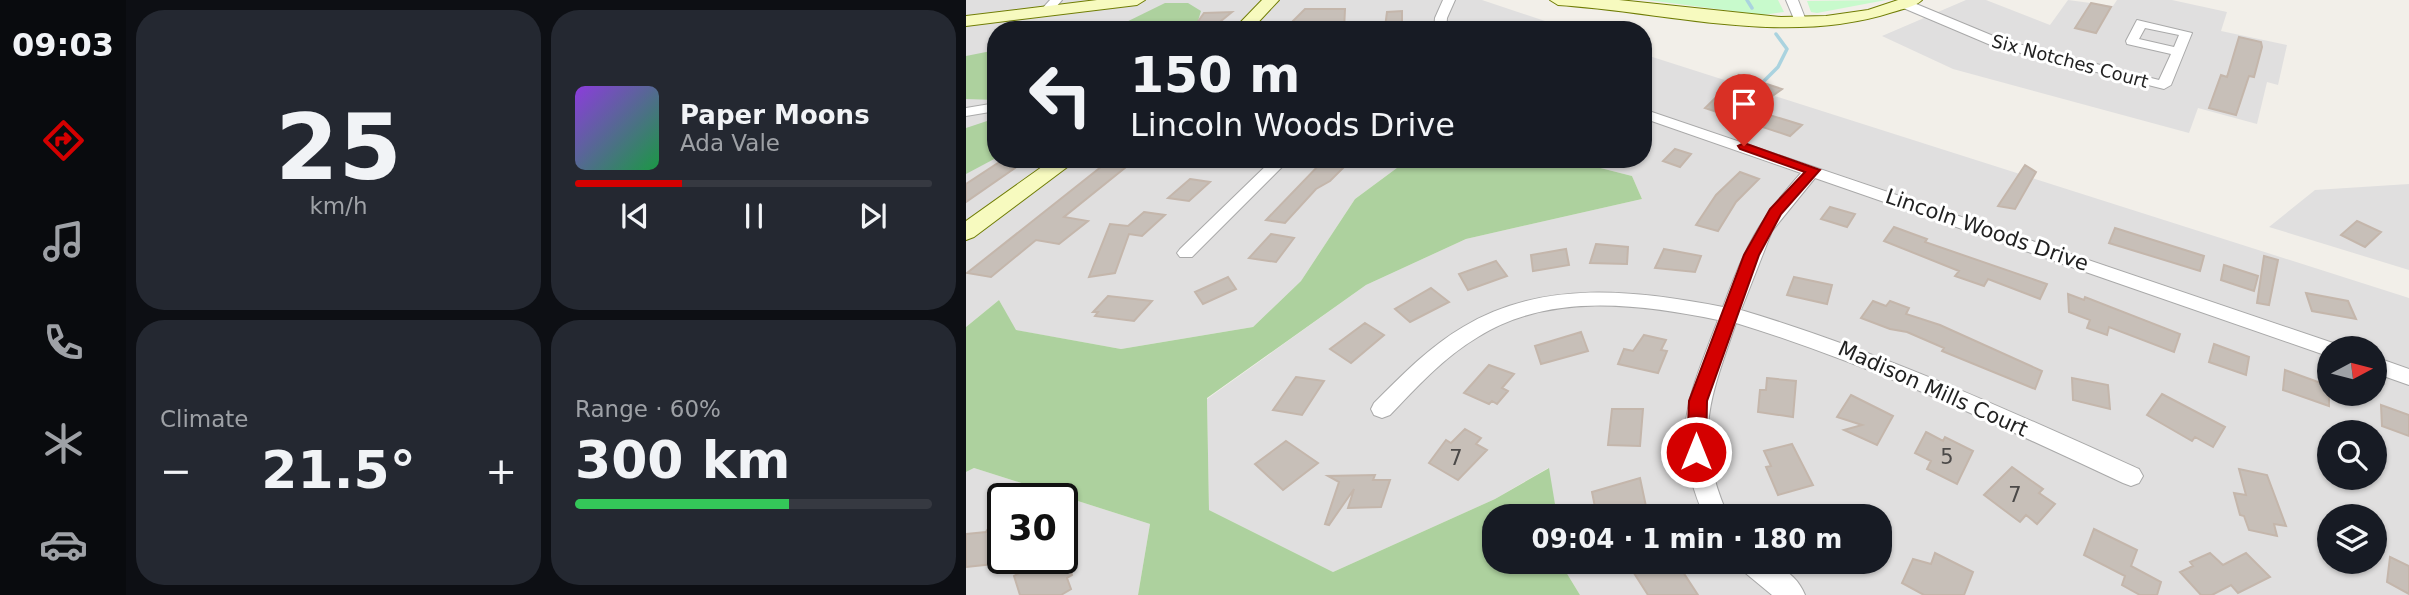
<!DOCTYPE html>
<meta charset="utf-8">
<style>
:root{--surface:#171b24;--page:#242831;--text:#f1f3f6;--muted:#9ea1a6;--line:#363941;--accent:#d40000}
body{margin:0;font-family:"DejaVu Sans",sans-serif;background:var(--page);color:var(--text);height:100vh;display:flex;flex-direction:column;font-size:26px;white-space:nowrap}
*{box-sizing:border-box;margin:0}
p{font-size:23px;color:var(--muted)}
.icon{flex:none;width:38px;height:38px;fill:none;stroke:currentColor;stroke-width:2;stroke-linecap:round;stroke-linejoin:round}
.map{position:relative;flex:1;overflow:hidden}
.sheet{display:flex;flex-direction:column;gap:10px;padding:10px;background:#0d0f14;width:840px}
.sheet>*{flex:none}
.guide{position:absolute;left:21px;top:21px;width:665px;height:147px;border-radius:28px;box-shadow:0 2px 5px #0004;background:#171b24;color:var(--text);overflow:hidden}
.needle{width:46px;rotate:83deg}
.fabs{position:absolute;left:1351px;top:336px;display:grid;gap:14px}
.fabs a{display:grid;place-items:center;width:70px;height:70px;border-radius:50%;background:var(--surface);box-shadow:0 2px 5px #0004;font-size:35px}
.speed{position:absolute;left:21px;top:483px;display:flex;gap:14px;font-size:35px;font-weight:700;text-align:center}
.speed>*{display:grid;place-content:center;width:91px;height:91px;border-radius:50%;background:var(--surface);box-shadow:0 2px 5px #0004;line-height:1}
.speed .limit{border:4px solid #111;border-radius:10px;background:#fff;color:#111}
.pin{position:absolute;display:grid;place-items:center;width:60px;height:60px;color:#fff;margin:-72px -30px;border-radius:50% 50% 50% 0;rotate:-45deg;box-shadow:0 0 7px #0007}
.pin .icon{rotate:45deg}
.me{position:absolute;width:77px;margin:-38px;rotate:0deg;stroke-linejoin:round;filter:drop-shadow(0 0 5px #0008)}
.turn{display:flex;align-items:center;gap:24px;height:147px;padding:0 28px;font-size:32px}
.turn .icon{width:91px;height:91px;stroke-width:2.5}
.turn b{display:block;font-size:49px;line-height:60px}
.big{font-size:52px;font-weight:700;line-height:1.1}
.sheet .card{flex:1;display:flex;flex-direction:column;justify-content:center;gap:10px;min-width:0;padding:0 24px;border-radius:28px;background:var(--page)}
.sheet .dial{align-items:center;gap:0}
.dial b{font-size:91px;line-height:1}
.song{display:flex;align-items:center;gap:21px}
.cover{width:84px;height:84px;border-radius:10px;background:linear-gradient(135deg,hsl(270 70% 55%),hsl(140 70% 35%))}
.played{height:7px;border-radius:4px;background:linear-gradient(90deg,var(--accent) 30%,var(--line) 30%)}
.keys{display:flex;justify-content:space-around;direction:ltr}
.heat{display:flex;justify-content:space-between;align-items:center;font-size:38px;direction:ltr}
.charge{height:10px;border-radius:5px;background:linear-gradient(90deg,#34c759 60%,var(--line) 0)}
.sheet .tiles{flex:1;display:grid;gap:10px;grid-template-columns:repeat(2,1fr)}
.trip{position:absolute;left:516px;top:504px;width:410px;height:70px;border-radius:28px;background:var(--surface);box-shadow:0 2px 5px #0004;font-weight:700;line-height:70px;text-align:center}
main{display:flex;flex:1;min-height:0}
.tabs{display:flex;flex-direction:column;width:126px;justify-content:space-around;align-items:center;background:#090b0e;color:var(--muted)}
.tabs .icon{width:49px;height:49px}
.tabs .active{color:var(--accent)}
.tabs b{font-size:32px;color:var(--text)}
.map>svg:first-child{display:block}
</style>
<main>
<nav class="tabs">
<b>09:03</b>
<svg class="icon active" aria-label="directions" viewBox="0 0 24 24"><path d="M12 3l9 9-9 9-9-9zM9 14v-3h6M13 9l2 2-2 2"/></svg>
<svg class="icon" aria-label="music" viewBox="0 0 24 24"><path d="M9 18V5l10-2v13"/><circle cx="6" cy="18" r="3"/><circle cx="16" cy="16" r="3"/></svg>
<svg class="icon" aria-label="phone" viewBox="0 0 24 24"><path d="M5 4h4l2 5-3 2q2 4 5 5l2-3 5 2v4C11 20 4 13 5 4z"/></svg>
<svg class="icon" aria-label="climate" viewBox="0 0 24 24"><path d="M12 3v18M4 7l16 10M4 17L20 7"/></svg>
<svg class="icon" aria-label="car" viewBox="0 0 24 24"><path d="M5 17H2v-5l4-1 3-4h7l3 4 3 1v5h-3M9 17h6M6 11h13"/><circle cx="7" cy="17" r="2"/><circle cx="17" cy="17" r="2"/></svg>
</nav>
<section class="sheet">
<div class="tiles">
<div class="card dial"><b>25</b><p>km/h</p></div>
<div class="card">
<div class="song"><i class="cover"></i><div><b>Paper Moons</b><p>Ada Vale</p></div></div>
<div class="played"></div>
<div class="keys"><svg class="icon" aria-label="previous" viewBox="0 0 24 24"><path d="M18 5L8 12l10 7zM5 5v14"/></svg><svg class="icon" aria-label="pause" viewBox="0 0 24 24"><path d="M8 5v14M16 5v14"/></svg><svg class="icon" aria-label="next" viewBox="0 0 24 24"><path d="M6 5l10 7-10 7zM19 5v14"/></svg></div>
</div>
<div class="card"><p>Climate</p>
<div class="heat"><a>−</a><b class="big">21.5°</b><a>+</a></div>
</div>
<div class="card"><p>Range · 60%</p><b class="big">300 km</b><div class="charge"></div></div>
</div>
</section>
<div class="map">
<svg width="1443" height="595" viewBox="0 0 1443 595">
<rect width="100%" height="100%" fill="#f2efe9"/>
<path fill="#e0dfdf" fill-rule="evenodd" d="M0 0H516L606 30H30V159H443L389 199 335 281 287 327 155 349 49 330 33 300 0 327Z
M1000 0H1020L1084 25 1102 0 1147 6 1151 0H1206L1261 12 1255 31 1321 45 1312 85 1301 82 1291 124 1232 108 1223 133 987 69 916 36Z
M677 54 1443 298V595H614L600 572 598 562H914V516H591L582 468 529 499 367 572 243 510 241 399 400 285 500 239 676 199 666 176 599 159H677ZM1363 348H1409V394H1363ZM1363 432H1409V478H1363ZM1363 516H1409V562H1363Z
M1443 184V270L1303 227 1349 190Z
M8 468 184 524 172 595H0V472ZM37 499H96V558H37Z"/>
<path fill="#add19e" d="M199 3H222L235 11 232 21 220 30H144Z
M30 50V71L22 78 30 81V100L0 99V56Z
M30 118V158L0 174V128Z
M443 159H599L666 176 676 199 500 239 400 285 241 398 243 510 367 572 529 499 583 468 591 516H528V562H598L600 572 614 595H172L184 524 8 468 0 472V327L33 300 50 330 155 349 287 327 335 281 389 199Z"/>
<path fill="#c8facc" d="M681 0H812L818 12 797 15Z
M920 0 851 13 845 12 841 1Z"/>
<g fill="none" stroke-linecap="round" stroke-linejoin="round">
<path stroke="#aad3df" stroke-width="3.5" d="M781 0 786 8
M792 87 812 67 821 49 810 34"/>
</g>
<path fill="#c7bfb8" stroke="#c4b6ab" stroke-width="2" d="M1125 3 1145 7 1130 33 1109 28Z
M339 9H379L378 30H318Z
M436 11V26L419 27 421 12Z
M266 12 244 30H226L238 13Z
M1273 37 1295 42 1296 47 1288 77 1283 76 1270 115 1243 108 1255 75 1261 77Z
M773 75 816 89 787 110 836 125 824 136 739 108Z
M709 149 725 154 714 167 697 161Z
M38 159H43L49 168 0 202V184Z
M145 159H170L98 217 122 221 93 244 70 240 25 277 1 273Z
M354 164 378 167 364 181 350 189 319 223 300 220Z
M1059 165 1070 172 1049 209 1032 206Z
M774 172 793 179 770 202 752 231 730 225 750 195Z
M224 179 244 182 223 201 202 198Z
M864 207 889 214 881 227 855 219Z
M178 212 199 215 176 236 163 234 149 273 123 277 144 224 162 226Z
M1391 221 1415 232 1399 247 1375 235Z
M928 227 961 239 959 242 1081 284 1074 299 1022 279 1018 286 989 276 993 271 918 241Z
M1149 228 1238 256 1234 271 1143 243Z
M305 234 328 238 310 262 283 258Z
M630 244 662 247 661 264 624 263Z
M600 249 603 265 567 271 565 255Z
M698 249 735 256 729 272 689 268Z
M1298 256 1312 260 1303 305 1291 303Z
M530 261 541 276 502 290 493 274Z
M1258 265 1292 276 1288 291 1255 280Z
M262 277 270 289 237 304 229 292Z
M828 277 866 285 861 304 821 295Z
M465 288 483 302 444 322 429 309Z
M1340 293 1382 301 1390 319 1346 311Z
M1102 294 1118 300 1119 297 1214 334 1208 352 1143 327 1141 335 1121 328 1124 320 1103 312Z
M142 296 186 301 168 321 129 316 132 312H127Z
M907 301 920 306 924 301 943 308 940 314 974 325 1076 371 1069 389 976 351 978 348 941 332 924 329 895 318Z
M399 323 418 335 385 363 364 349Z
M615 332 622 351 575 364 569 346Z
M678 335 700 340 695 350 701 351 692 373 652 364 658 349 667 351Z
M1248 344 1283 357 1280 375 1243 362Z
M523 365 548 374 536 388 542 391 531 404 526 401 523 404 498 393Z
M1319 370 1363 386V406L1317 390Z
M330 377 358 381 336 415 307 410Z
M801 378 830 381 827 417 792 412 794 390H800Z
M1106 378 1142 385 1144 409 1107 400Z
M1196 394 1259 427 1247 447 1229 437 1226 441 1181 415Z
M885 395 927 416 911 445 878 430 896 425 871 417Z
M1415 405 1443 415V436L1416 426Z
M646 409H677L674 446 642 445Z
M499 429 515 438 510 444 521 450 492 480 463 463 480 440 485 443Z
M960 432 977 441 979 437 1007 451 991 484 961 469 965 461 949 453Z
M320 441 352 463 317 490 289 464Z
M826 444 847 485 812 495 800 467 805 466 798 451Z
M1046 467 1077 489 1073 493 1089 504 1071 524 1060 515 1054 522 1018 495Z
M1273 469 1301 475 1320 526 1308 524 1311 536 1283 530 1278 516 1274 515 1268 493 1280 495Z
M409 475 407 480H424L415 507 382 508 388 489 363 525 359 524 373 482 362 476Z
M674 478 682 516H644L643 509 630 512 626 492Z
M37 504V563L0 567V534L20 532Z
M1128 529 1171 550 1165 566 1195 582 1191 595H1174L1156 585 1159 576 1118 555Z
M98 552 106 575 101 578 105 589 95 595H54L48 576 80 558H96Z
M969 553 1007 572 998 595H958L936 583 947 559 965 564Z
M1244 553 1257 565 1280 553 1304 577 1272 593 1265 585 1246 595H1235L1214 572 1227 566 1224 562Z
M1424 557 1443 566V594L1421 582Z
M687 562H701L709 573 715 569 732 595H682L668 573Z"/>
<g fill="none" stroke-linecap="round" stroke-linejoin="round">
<g stroke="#a9a9a9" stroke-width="2">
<path id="street" d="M84 0H96L84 14H76L74 11Z
M477 0H489L481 18 480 30H468L469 18Z
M820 0H832L841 23 839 26H831Z
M935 1H943L1037 40 1193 80 1205 54 1161 44 1160 41 1171 20 1226 33 1205 85 1198 89 1027 46 935 7ZM1179 28 1213 35 1208 47 1173 39Z
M30 103V111L0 116V108Z
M677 109 1370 344 1373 348H1363V357L1356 354 849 178 806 231 775 310C913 351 1042 410 1173 469L1177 476 1173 483 1165 486 1157 483C1030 424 904 364 770 323 743 402 727 435 762 516H738C703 433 722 399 752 320 673 304 584 292 512 337 478 357 451 387 424 415L416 418 408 415 405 409 408 403C436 375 463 347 497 327 576 279 670 290 757 307 779 247 792 221 835 173L677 118Z
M307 159H324L226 257H214L211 253 214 249Z
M1409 357 1443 369V385L1409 373Z
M773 562C801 561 827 566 839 595H806L777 571Z"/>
</g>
<g stroke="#707d05" stroke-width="2">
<path id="secondary" d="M131 0H179L171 5 0 26V16Z
M296 0H313L285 30H267Z
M584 0H653L815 17 860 16 902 10 932 0H956C949 7 936 9 927 12 819 47 702 12 592 5Z
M87 159H112L8 237 0 240V221Z"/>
</g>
<use href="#street" fill="#fff" fill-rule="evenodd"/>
<use href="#secondary" fill="#f7fabf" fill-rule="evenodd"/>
</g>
<path fill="#d40000" stroke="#8a0000" stroke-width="2" d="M778 143 854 170 815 214 793 255 741 401 740 452 737 457H723L721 452 723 401 778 255 804 209 839 172 774 149 772 146Z"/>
<g text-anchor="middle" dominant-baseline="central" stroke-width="6" stroke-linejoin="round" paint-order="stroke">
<g font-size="18" fill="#222" stroke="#fff">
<text transform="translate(1104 61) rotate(15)">Six Notches Court</text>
</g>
<g font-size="21" fill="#222" stroke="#fff">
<text transform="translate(1021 230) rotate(19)">Lincoln Woods Drive</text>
<text transform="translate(967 389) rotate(24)">Madison Mills Court</text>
</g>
<g font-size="21" fill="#4b4948">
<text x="981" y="457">5</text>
<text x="490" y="458">7</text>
<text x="1049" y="495">7</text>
</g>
</g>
</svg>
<div class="fabs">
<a><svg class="needle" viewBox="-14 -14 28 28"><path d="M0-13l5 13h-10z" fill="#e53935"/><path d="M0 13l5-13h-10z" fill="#9ea1a6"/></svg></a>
<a><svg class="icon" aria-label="search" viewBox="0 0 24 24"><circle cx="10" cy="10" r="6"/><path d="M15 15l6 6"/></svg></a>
<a><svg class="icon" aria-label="layers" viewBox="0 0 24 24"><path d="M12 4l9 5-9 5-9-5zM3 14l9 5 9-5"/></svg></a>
</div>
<div class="speed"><div class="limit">30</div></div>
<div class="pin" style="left:778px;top:146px;background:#d93025"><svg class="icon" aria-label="arrive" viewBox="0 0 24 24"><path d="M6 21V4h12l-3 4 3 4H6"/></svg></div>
<svg class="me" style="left:730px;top:452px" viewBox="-20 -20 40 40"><circle r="17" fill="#d40000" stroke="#fff" stroke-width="3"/><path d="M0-11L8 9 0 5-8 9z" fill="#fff"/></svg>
<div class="trip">09:04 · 1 min · 180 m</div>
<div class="guide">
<div class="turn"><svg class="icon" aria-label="left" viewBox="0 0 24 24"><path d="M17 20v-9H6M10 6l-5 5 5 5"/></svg><div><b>150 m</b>Lincoln Woods Drive</div></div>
</div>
</div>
</main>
